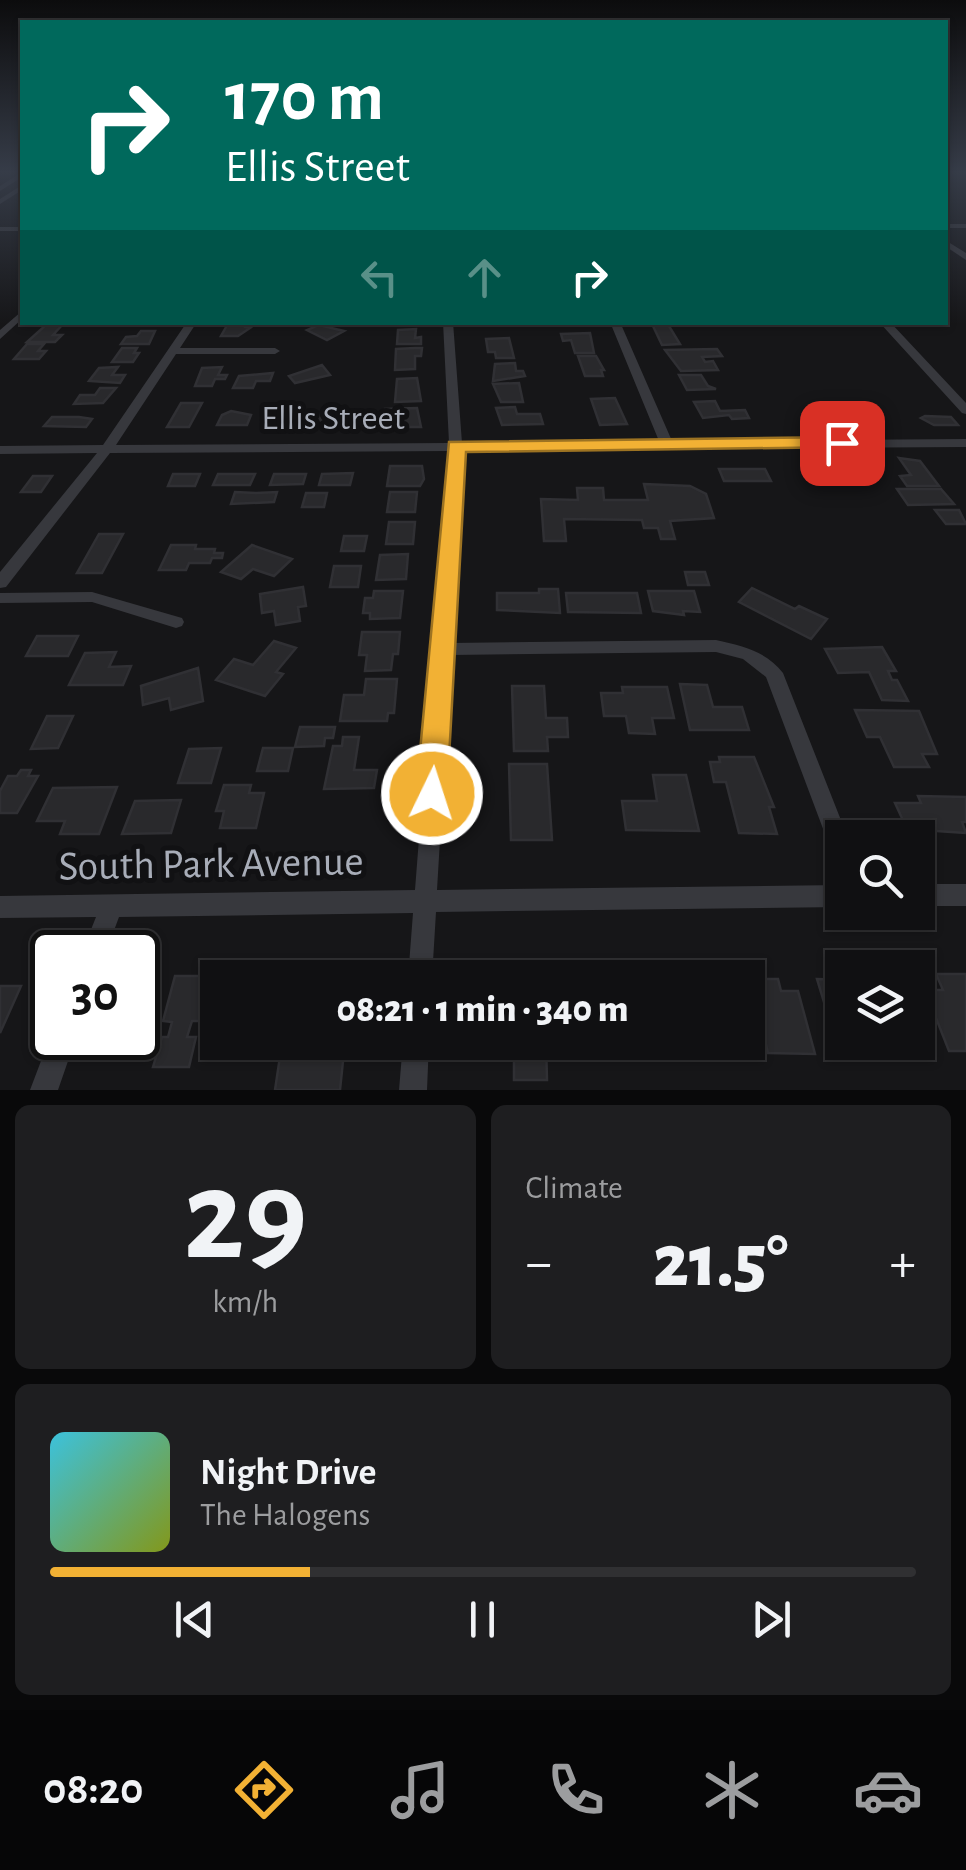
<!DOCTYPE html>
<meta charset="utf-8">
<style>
:root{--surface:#101012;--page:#1e1e20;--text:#f1f3f6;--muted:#9c9d9f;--line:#303032;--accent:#f2b134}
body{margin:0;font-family:"Alegreya Sans",sans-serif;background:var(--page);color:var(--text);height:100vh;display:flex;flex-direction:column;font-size:38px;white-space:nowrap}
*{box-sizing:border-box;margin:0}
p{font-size:32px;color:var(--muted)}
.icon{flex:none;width:55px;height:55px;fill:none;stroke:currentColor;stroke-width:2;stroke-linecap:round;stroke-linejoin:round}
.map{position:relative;height:1090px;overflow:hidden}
.details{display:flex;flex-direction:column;gap:15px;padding:15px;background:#09090a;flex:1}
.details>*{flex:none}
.guide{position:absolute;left:20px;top:20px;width:928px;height:305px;border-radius:0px;box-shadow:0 2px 8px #0004,0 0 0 2px var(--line);background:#00695c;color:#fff;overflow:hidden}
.buttons{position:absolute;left:825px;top:820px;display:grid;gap:20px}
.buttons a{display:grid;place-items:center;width:110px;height:110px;border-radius:0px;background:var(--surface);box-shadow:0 2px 8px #0004,0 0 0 2px var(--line);font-size:50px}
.speed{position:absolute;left:30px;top:930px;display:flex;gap:20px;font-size:50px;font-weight:700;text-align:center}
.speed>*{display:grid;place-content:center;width:130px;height:130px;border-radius:50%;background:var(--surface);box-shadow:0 2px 8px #0004,0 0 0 2px var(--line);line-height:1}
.speed .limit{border:5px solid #111;border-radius:15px;background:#fff;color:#111}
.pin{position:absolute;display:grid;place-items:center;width:85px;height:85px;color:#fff;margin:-42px;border-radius:20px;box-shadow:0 5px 15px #0006}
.me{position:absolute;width:110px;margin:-55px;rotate:4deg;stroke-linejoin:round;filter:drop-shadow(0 0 8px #0008)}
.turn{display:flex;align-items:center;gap:35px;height:210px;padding:0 40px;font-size:45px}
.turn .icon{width:130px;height:130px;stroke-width:2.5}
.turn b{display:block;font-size:70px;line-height:85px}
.lanes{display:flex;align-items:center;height:95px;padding:0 40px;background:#0003;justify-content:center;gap:50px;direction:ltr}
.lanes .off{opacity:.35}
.big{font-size:75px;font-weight:800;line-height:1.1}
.details .tile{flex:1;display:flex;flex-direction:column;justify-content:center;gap:15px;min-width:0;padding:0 35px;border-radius:15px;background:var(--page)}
.details .dial{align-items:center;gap:0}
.dial b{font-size:130px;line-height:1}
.song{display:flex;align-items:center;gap:30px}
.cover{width:120px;height:120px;border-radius:15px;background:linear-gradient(135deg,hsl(190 70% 55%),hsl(70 70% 35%))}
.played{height:10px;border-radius:5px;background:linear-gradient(90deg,var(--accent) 30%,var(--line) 30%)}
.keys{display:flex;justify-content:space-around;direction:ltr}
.heat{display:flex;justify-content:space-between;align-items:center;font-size:55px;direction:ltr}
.details .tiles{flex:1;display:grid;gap:15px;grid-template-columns:1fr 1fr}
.tile:last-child{grid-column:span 2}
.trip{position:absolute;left:200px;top:960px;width:565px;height:100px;border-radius:0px;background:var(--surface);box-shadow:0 2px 8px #0004,0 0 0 2px var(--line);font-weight:800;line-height:100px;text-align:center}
.tab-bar{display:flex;height:160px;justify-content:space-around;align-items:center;background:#060607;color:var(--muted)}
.tab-bar .icon{width:70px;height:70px}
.tab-bar .on{color:var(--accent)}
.tab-bar b{font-size:45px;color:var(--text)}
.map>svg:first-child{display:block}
</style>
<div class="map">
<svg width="966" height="1090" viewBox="0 0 966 1090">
<rect width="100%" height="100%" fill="#161618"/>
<path fill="#29292c" stroke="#303034" stroke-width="2.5" d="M229 322H246L245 327 250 328 238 336H221Z
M323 323 327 324 323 326 344 331 327 340 307 330Z
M47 324H63L53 335H62L55 342H27Z
M653 326H669L680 344 662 345Z
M416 329 415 338 421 337V344H397L398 330Z
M141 331H155L149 344H121L126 337 137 336Z
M590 333 594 353H575L571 340 563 341 561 334Z
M509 338 514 358H496L495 352H488L486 339Z
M27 344H44L38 351H46L39 359H14Z
M122 348H137L134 353H139L133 362H112Z
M415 348H422L421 356H415V369L395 370 396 349Z
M717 349 722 356 702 357 705 362 713 361 718 370 681 371 665 350Z
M578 356H596L604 370H601L603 376H585Z
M515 363 516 371H523L525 376 493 381 495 364Z
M322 365 330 375 295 383 289 376Z
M118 367 112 375H125L120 383 89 381 99 368Z
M222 367 218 375H227L225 379H215L212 386H195L202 368Z
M273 373 270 381H256L253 388H233L239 376Z
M679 375H701L708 386 716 389 687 390Z
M417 378 421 401 395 402 397 379Z
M519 383 523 402H501L493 384Z
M100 388H116L103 403 74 404 80 395H95Z
M615 398 627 424 600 425 591 399Z
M715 401 720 411 745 410 749 418 732 419 729 415 703 418 694 402Z
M181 403H202L189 427H167Z
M272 406H293L291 414 305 411 302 425 266 422Z
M515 407 517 414H540L543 424 502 425 496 408Z
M417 408 421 427H401V421H384L385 409Z
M231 411 251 415 247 425H217L222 415Z
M317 414H353L350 425H314Z
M925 416 951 417 958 425H934L921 418Z
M52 417H79L92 419 86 427 44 426Z
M899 458 920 461 939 486H907L900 476 911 475Z
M390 466H422L424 479 420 486H387Z
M719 469H765L771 481H724Z
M353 473 350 485H319L322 474Z
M173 474H200L195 486H168Z
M218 474H255L250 485H213Z
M274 474H306L303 484 270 485Z
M33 476H52L41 492H21Z
M644 484 690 486 706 494 714 518 670 521 675 539H661L658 528H644L642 520 564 519 566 541H544L541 499 578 500 577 488H603L604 500H648Z
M897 489H941L954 504 908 505Z
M235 492 256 493 277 492 274 502 231 504Z
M390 492H417L415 512H387Z
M306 493H327L324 507H302Z
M935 510H959L966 524H946Z
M389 522H415L413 544H386Z
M99 534H123L102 573H77Z
M344 536H367L364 551H341Z
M171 545H196L195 549H215L214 553H223L222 558H212L210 563H189L186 570H159Z
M252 545 292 559 274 576 253 569 241 579 221 572Z
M408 554 406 579 376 580 380 555Z
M334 566H361L358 587H330Z
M685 572H705L709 585H688Z
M303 587 306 606 298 607 300 621 276 625 274 611 262 613 260 594Z
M752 588 795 609 799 606 827 619 811 639 739 602Z
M539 589H558L560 613 497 610V593H539Z
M374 591H403L400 618 370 619V613H363L365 598H373Z
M648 591H694L700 612 683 611 684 615 653 611Z
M566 593H637L641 613 568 612Z
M362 632H400L398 654H393L391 670 365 671 367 655H359Z
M37 636H78L68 656H26Z
M274 641 296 648 276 672 283 674 265 696 216 680 234 659 253 665Z
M882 647 896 671H888L892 680H897L908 701 882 700 869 672 838 673 825 649Z
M116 652 109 667 131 666 123 685H69L85 653Z
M198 668 203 701 171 710 169 698 143 705 141 686Z
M366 679H397L394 713H388L387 721H340L344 695H364Z
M680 684 707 685 713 707H742L749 730H690Z
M512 686H544L546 718H567L568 737H547L548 751H514Z
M622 687H667L674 718H652L655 734 629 733 626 716H604L601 693H623Z
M855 710 919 711 937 754H922L929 767H894L880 737H867Z
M47 716H73L58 748 31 749Z
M300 727H335L333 738H325L324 746 295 747Z
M343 737H359L354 770H377L374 788 324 789 333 746H342Z
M221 748 211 783H178L189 749Z
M263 748H293L288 771H257Z
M719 757H754L774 807H769L777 834 739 833 726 782H714L710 762H720Z
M509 764H547L552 840H511Z
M21 770H31L28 776H38L17 813H0V791L8 776H17Z
M653 775H686L699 831 626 830 622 801H657Z
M224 785H251L249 793H264L256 828H220L224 811H216Z
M117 787 99 834H60L65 821H37L53 788Z
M918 796 966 797V822H962L966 833 907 829 895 803H921Z
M181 800 171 833 122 834 135 801Z
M635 968H675L676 978H637Z
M269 971H338L337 978H268Z
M936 974H966V1051H949L925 990H943Z
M175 976H228L218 978 217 1021H192L187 1037H196L189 1067H153L162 1037H168L172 1022 163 1021Z
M748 979H778L781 991H798L815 1054 768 1053 760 1019H748Z
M817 979 842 980V1042H884L888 1056 840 1055Z
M0 986H21L0 1033Z
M345 1042 340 1090H275L282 1043Z
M514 1042H546L547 1080H514Z"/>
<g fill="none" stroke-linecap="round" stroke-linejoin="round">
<path fill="#37383d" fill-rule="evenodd" d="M960 171H966V175Z
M22 172V177L0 191V186Z
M22 185V190L0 204V199Z
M945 224H966V228H945Z
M0 227H22V231H0Z
M945 240 966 253V260L945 246Z
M22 311V319L0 339V330Z
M187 322H197L180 348H275L280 351 275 354H176L116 445 449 443 443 322H453L462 443 659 441 610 322H620L672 441 966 439V447L462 450 451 643 716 640C742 646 766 651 783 673L848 838H842V861L834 858 766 677 743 659 716 652 451 655 437 890 842 885V907L436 912 432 978H408L413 913 119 917 106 952H82L96 917 0 918V896L415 890 449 451 110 453 6 587 0 588V572L97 453 0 454V446L103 445Z
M879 322H890L966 403V414L962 413Z
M92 592 182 618 184 622 182 626 176 628 92 602 0 603V593Z
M918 884H966V906H918Z
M52 1032V1038H76L58 1090H30Z
M403 1042H429L427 1090H399Z"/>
</g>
<linearGradient id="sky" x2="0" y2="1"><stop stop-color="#0c0c0d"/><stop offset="0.53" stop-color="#363c48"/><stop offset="1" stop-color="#363c48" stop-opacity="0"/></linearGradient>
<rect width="966" height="324" fill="url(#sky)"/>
<path fill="#f2b134" stroke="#9d7322" stroke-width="2.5" d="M842 437 848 439V447L466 452 447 794 443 803 432 807 420 803 416 794 449 442Z"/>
<g text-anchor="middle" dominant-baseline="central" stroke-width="10" stroke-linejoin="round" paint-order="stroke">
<g font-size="35" fill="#a8adb8" stroke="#111113">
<text x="333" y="418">Ellis Street</text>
</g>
<g font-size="42" fill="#a8adb8" stroke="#111113">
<text transform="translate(211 864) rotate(-1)">South Park Avenue</text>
</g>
</g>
</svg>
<div class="buttons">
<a><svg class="icon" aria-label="search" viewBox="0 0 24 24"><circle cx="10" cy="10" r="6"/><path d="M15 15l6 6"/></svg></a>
<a><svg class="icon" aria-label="layers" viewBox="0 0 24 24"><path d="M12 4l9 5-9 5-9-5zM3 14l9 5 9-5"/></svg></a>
</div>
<div class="speed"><div class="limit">30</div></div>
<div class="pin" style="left:842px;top:443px;background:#d93025"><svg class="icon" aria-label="arrive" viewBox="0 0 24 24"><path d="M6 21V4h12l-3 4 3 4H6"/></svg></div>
<svg class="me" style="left:432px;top:794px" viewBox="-20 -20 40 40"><circle r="17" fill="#f2b134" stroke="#fff" stroke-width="3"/><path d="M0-11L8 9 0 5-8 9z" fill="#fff"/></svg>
<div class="trip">08:21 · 1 min · 340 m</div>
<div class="guide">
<div class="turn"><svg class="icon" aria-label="right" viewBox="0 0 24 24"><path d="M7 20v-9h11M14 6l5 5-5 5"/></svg><div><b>170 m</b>Ellis Street</div></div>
<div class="lanes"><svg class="icon off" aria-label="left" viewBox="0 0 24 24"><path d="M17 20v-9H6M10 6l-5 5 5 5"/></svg><svg class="icon off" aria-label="ahead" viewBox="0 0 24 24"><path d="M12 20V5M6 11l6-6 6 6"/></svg><svg class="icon" aria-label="right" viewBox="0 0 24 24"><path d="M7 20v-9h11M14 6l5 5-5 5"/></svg></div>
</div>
</div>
<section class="details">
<div class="tiles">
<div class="tile dial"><b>29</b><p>km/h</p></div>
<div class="tile"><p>Climate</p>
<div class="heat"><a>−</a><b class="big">21.5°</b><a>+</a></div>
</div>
<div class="tile">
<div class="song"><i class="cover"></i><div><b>Night Drive</b><p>The Halogens</p></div></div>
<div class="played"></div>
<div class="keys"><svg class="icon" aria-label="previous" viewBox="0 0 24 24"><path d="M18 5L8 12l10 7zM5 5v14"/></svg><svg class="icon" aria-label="pause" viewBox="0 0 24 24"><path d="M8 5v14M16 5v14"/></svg><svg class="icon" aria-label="next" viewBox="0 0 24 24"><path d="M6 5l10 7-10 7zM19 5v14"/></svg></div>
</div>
</div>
</section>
<nav class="tab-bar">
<b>08:20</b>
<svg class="icon on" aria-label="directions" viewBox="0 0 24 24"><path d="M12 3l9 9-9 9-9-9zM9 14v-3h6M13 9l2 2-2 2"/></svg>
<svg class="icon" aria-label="music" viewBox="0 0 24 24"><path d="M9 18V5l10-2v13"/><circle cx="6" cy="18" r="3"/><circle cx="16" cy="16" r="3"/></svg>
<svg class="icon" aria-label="phone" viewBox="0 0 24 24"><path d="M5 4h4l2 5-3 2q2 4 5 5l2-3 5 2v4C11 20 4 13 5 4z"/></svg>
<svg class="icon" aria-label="climate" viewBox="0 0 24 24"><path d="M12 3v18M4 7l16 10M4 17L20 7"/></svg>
<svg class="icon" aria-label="car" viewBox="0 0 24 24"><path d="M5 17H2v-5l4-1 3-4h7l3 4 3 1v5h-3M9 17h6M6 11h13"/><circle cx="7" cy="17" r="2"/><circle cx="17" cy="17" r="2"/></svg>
</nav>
